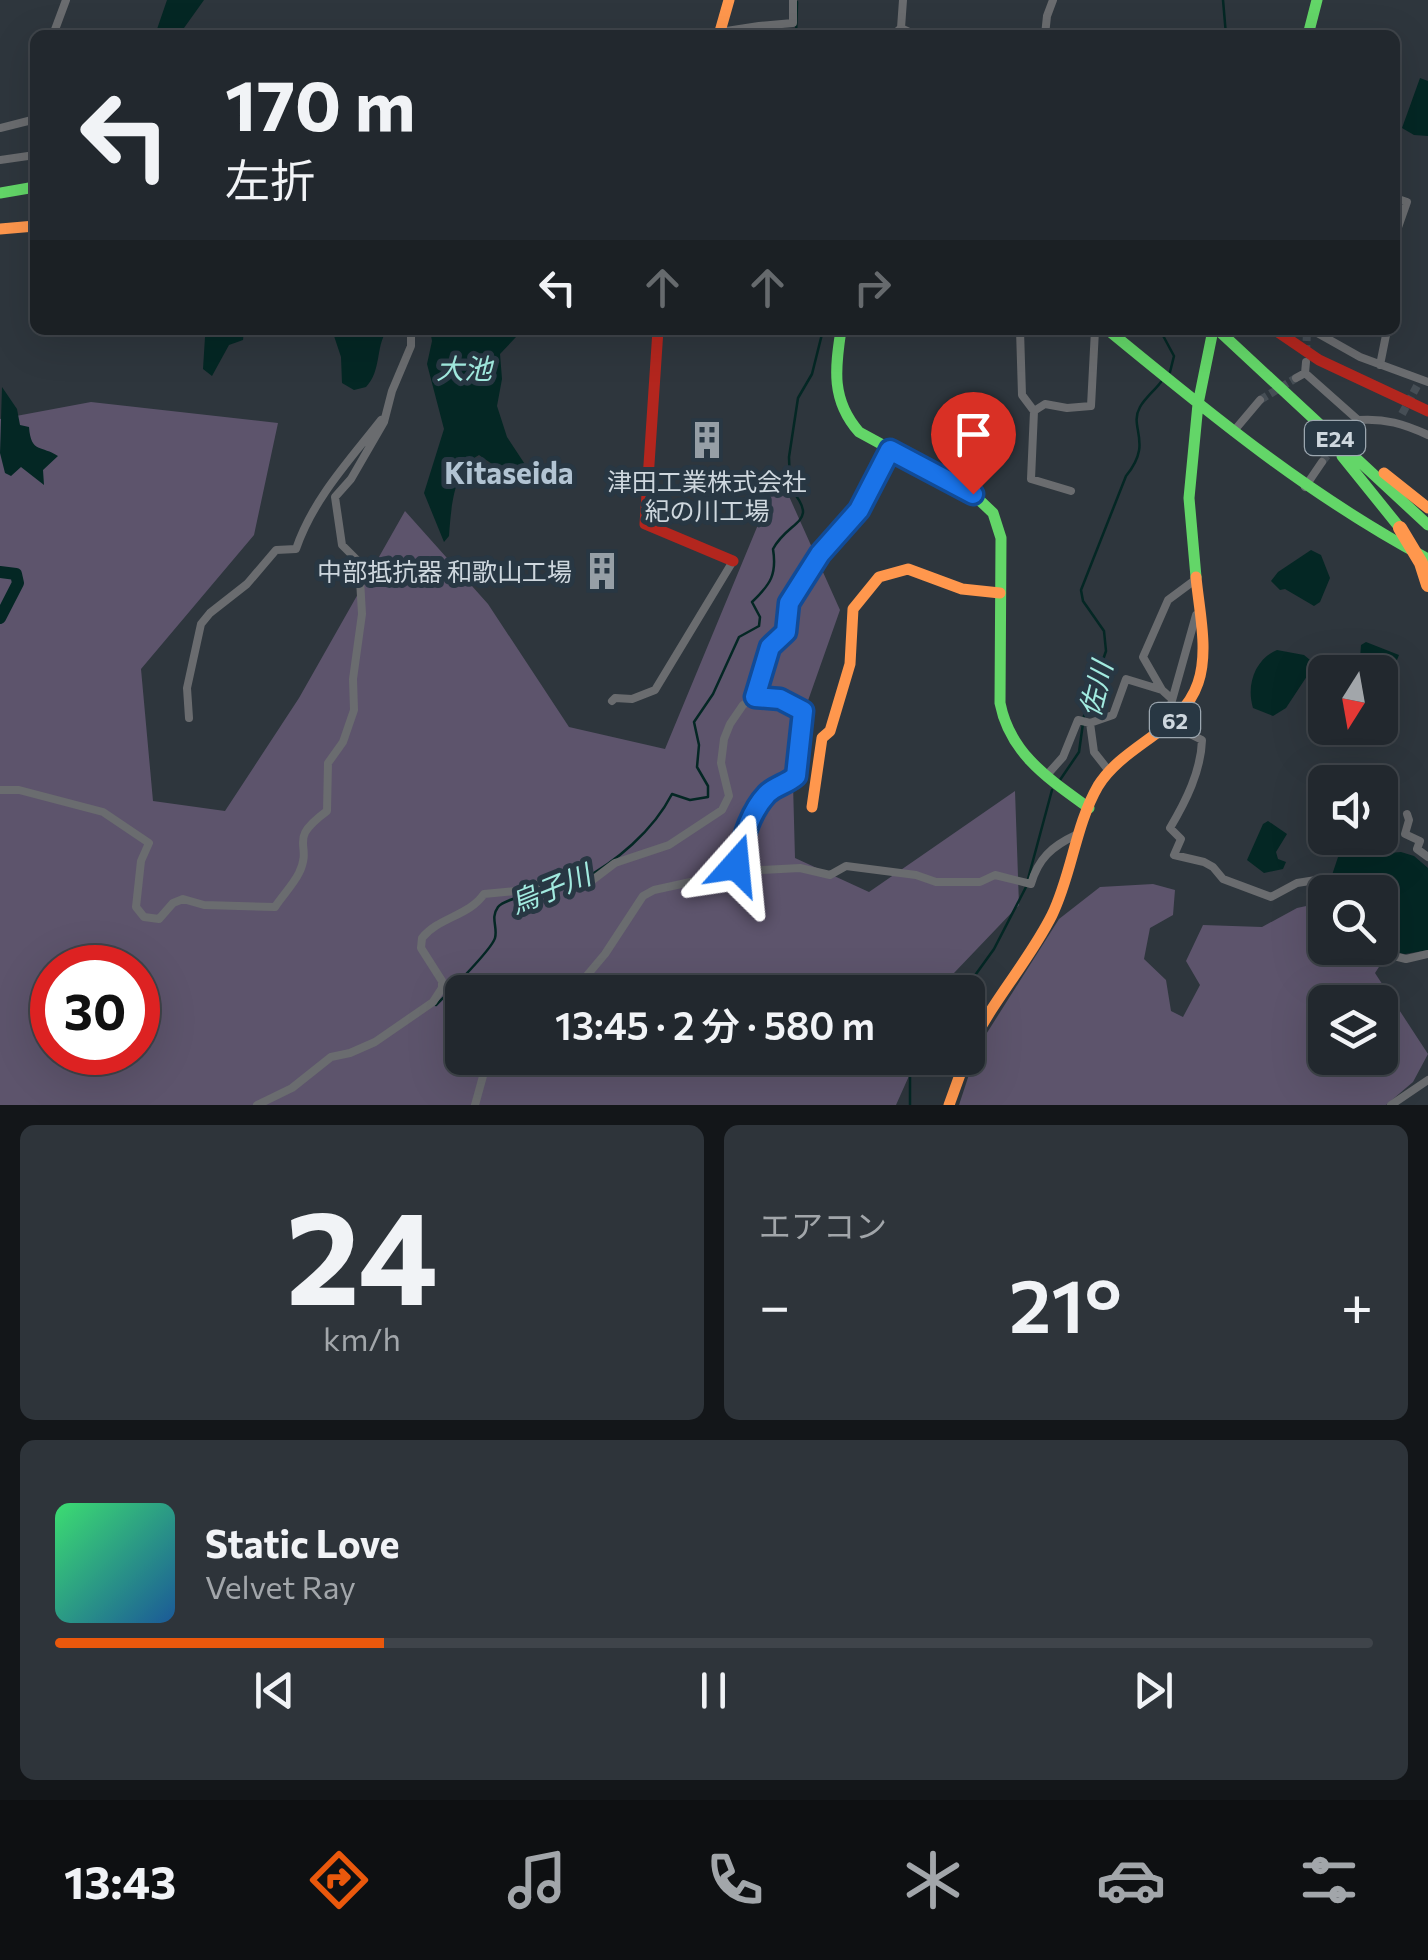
<!DOCTYPE html>
<html lang="ja">
<meta charset="utf-8">
<style>
:root{--surface:#22282e;--page:#2e343a;--text:#f1f3f6;--muted:#a2a6aa;--line:#3f444a;--accent:#ea580c}
body{margin:0;font-family:Commissioner,"Noto Sans JP",sans-serif;background:var(--page);color:var(--text);height:100vh;display:flex;flex-direction:column;font-size:38px;white-space:nowrap}
*{box-sizing:border-box;margin:0}
p{font-size:32px;color:var(--muted)}
.icon{flex:none;width:55px;height:55px;fill:none;stroke:currentColor;stroke-width:2;stroke-linecap:round;stroke-linejoin:round}
.map{position:relative;height:1105px;overflow:hidden}
.details{display:flex;flex-direction:column;gap:20px;padding:20px;background:#131619;flex:1}
.details>*{flex:none}
.hud{position:absolute;left:30px;top:30px;width:1370px;height:305px;border-radius:15px;box-shadow:0 10px 40px #0002,0 0 0 2px var(--line);background:#22282e;color:var(--text);overflow:hidden}
.needle{width:65px;rotate:191deg}
.fabs{position:absolute;left:1308px;top:655px;display:grid;gap:20px}
.fabs a{display:grid;place-items:center;width:90px;height:90px;border-radius:15px;background:var(--surface);box-shadow:0 10px 40px #0002,0 0 0 2px var(--line);font-size:50px}
.speed{position:absolute;left:30px;top:945px;display:flex;gap:20px;font-size:50px;font-weight:700;text-align:center}
.speed>*{display:grid;place-content:center;width:130px;height:130px;border-radius:50%;background:var(--surface);box-shadow:0 10px 40px #0002,0 0 0 2px var(--line);line-height:1}
.speed .limit{border:15px solid #d22;background:#fff;color:#111}
.pin{position:absolute;display:grid;place-items:center;width:85px;height:85px;color:#fff;margin:-102px -42px;border-radius:50% 50% 50% 0;rotate:-45deg;box-shadow:0 0 10px #0007}
.pin .icon{rotate:45deg}
.me{position:absolute;width:110px;margin:-55px;rotate:18deg;stroke-linejoin:round;filter:drop-shadow(0 0 8px #0008)}
.turn{display:flex;align-items:center;gap:35px;height:210px;padding:0 30px;font-size:45px}
.turn .icon{width:130px;height:130px;stroke-width:2.5}
.turn b{display:block;font-size:70px;line-height:85px}
.lanes{display:flex;align-items:center;height:95px;padding:0 30px;background:#0003;justify-content:center;gap:50px;direction:ltr}
.lanes .off{opacity:.35}
.big{font-size:75px;font-weight:600;line-height:1.1}
.details .tile{flex:1;display:flex;flex-direction:column;justify-content:center;gap:15px;min-width:0;padding:0 35px;border-radius:15px;background:var(--page)}
.details .dial{align-items:center;gap:0}
.dial b{font-size:130px;line-height:1}
.song{display:flex;align-items:center;gap:30px}
.cover{width:120px;height:120px;border-radius:15px;background:linear-gradient(135deg,hsl(140 70% 55%),hsl(210 70% 35%))}
.played{height:10px;border-radius:5px;background:linear-gradient(90deg,var(--accent) 25%,var(--line) 25%)}
.keys{display:flex;justify-content:space-around;direction:ltr}
.heat{display:flex;justify-content:space-between;align-items:center;font-size:55px;direction:ltr}
.details .tiles{flex:1;display:grid;gap:20px;grid-template-columns:1fr 1fr}
.tile:last-child{grid-column:span 2}
.trip{position:absolute;left:445px;top:975px;width:540px;height:100px;border-radius:15px;background:var(--surface);box-shadow:0 10px 40px #0002,0 0 0 2px var(--line);font-weight:600;line-height:100px;text-align:center}
.dock{display:flex;height:160px;justify-content:space-around;align-items:center;background:#0e1012;color:var(--muted)}
.dock .icon{width:70px;height:70px}
.dock .on{color:var(--accent)}
.dock b{font-size:45px;color:var(--text)}
.map>svg:first-child{display:block}
</style>
<div class="map">
<svg width="1428" height="1105" viewBox="0 0 1428 1105">
<rect width="100%" height="100%" fill="#2e363d"/>
<path fill="#5d546c" fill-rule="evenodd" d="M91 402 278 423 254 535 141 669 153 801 225 811 299 698 405 511 488 604 569 727 665 749 779 474 840 610 792 746 795 858 869 892 1015 791 1019 905 954 973 946 992H462V1058H917L896 1105H0V419ZM52 968H138V1052H52Z
M1153 884 1175 890 1173 915 1150 928 1144 959 1166 980 1171 1011 1183 1017 1200 985 1186 961 1203 925 1262 927 1297 908 1325 902V948H1380V923L1394 939 1390 950 1375 973 1428 1054 1413 1082 1386 1105H959L978 1047 1059 919 1100 887ZM1325 1002H1380V1058H1325Z"/>
<path fill="#042724" d="M167 0H204L179 35H155Z
M1420 78 1428 81V136L1414 135 1402 128Z
M200 330H244L243 340 229 345 212 376 203 369 205 337Z
M332 330H387C375 348 382 370 366 387L354 390 342 383 341 357Z
M430 330H517L516 337 500 354 502 379 497 406 507 437 532 475 523 485 479 455C453 468 451 510 449 536L444 542 424 493 444 429 427 364 432 341Z
M2 387 17 409 20 425 29 427C31 454 42 445 58 456L43 470 44 485 21 467 11 476 5 473 0 453Z
M1311 550 1321 555 1330 578 1320 602 1314 606 1285 589 1280 590 1271 581 1278 572Z
M1366 642 1399 655 1380 702V672H1359L1361 645Z
M1277 650 1304 655 1315 664 1286 708 1273 716 1253 708C1246 685 1255 659 1277 650Z
M1268 821 1287 834 1276 852 1278 859 1286 862 1283 869 1264 873 1247 860 1263 824Z
M1401 852 1414 856 1428 868V950L1405 954 1393 952 1397 948C1397 933 1392 926 1380 917V892H1346L1332 875 1338 857Z"/>
<g fill="none" stroke-linecap="round" stroke-linejoin="round">
<path stroke="#042724" stroke-width="2.5" d="M1223 0 1226 35
M796 35 797 2
M1160 330 1174 356 1170 372
M1060 780 1079 752 1084 716 1106 651 1104 631 1083 601 1081 590 1126 476C1154 442 1128 428 1140 407 1145 398 1155 390 1161 382
M1028 879 1052 790
M580 881C616 862 653 831 672 794L690 800 708 797V786L697 767 699 745 694 722 713 694 739 637 759 626 760 617 752 602C771 584 777 574 773 549 789 519 821 524 790 488L789 457 798 398 812 374 823 330
M963 992 994 949 1026 887
M436 1005C446 995 492 949 495 938 498 927 490 918 498 907 504 899 536 893 549 887
M910 1105V1066L915 1058"/>
<path stroke="#042724" stroke-width="12" d="M0 572 16 574 18 583 0 618"/>
<path stroke="#464e55" stroke-width="8" stroke-dasharray="8 4" stroke-linecap="butt" d="M1306 353 1307 332
M1260 400 1296 378
M1402 414 1417 386
M1322 462 1348 430"/>
<path stroke="#6a6c6f" stroke-width="8" d="M901 28 916 35
M720 32 759 26
M53 35 66 0
M760 35 759 26 793 23V0
M893 35 901 28 903 0
M1045 35 1047 16 1053 0
M0 128 32 120 35 115
M0 160 35 155
M1395 198 1407 202 1395 236
M1395 253V304
M1020 330 1022 395 1034 411 1031 479 1071 491
M1312 330 1360 357 1428 382
M1380 365 1387 330
M1305 373 1358 420
M1296 378 1305 373 1306 362
M1034 411 1045 404 1067 408 1091 406 1095 330
M1348 430 1358 420C1385 418 1404 424 1428 435
M1233 432 1260 400
M1305 487 1322 462
M1196 615 1164 729 1169 734 1186 732 1202 740C1201 771 1186 801 1170 828L1181 839 1174 855 1204 862 1213 867 1223 879 1271 897 1297 883 1316 880 1325 894
M1172 699 1162 690 1143 657 1168 600 1195 580
M612 701 615 698 632 699 655 690 733 561
M189 718 187 688 201 624 210 613 247 584 276 550 296 549C313 499 349 461 381 420
M1090 723 1113 715 1126 679 1162 690
M1046 776 1063 757 1078 720 1090 723 1094 752 1109 771
M0 790H19L103 812 149 843 141 861 136 907 144 917 159 919 173 903 183 899 204 905 275 907C282 896 293 885 299 873 314 842 285 842 327 811L328 763 343 742 354 710 353 679 362 614 359 562 342 545 335 497 351 479 384 422 392 391 411 346V330
M1407 814 1409 820 1405 834 1420 841 1417 849 1428 857
M734 871C743 845 747 814 767 794 775 786 787 784 796 776L803 711 780 699 755 697
M1356 948C1369 958 1375 967 1390 955L1406 959 1428 954
M573 992 605 954 643 896 654 890 741 871 800 868 830 875 846 866 916 875 936 882H980L995 875 1031 884C1038 859 1052 846 1076 835
M257 1105 292 1088 331 1057 350 1053 375 1042 433 1002 442 988V981L421 948 422 938C439 917 469 916 484 894L516 891 536 884 586 885 615 863 669 845 722 810 729 796 721 763 724 739 730 724 743 705 755 697 770 647 786 631 789 603 820 554 859 510 890 450
M475 1105 488 1058
M1391 1105 1428 1080"/>
<path stroke="#63d668" stroke-width="11" d="M1308 35 1317 0
M0 193 35 187
M841 330C835 369 831 400 859 432L973 494 993 513 1001 538 1000 703C1010 754 1049 779 1089 808
M1108 330C1210 414 1311 497 1428 559
M1218 330 1428 525
M1342 456 1400 528
M1196 577 1189 498 1198 404 1213 330"/>
<path stroke="#ff974d" stroke-width="11" d="M719 35 729 0
M0 229 35 226
M1384 473 1428 508
M812 807 822 738 830 731 850 664 853 609 879 577 908 569 962 589 1000 593
M968 1052C990 1003 1028 963 1052 915 1072 874 1075 826 1098 786 1124 744 1182 731 1198 683 1209 651 1199 610 1196 577
M949 1105 966 1058"/>
<path stroke="#b3261e" stroke-width="11" d="M658 330 645 524 733 561
M1275 330 1319 360 1428 411"/>
<path stroke="#ff974d" stroke-width="14" d="M1400 528 1421 563 1428 585"/>
</g>
<g fill="none" stroke-linecap="round" stroke-linejoin="round">
<g stroke="#114b97" stroke-width="25">
<path id="route" d="M736 865C743 840 749 813 767 794 775 786 787 784 796 776L803 711 780 699 755 697 770 647 786 632 789 603 820 554 859 510 890 450 973 494"/>
</g>
<use href="#route" stroke="#1a73e8" stroke-width="18"/>
</g>
<defs>
<g id="building-bare" transform="scale(3)"><path d="M-4-6H4V6H1V3H-1V6H-4ZM-2.5-4.3h1.7v1.8h-1.7ZM.8-4.3h1.7v1.8H.8ZM-2.5-1h1.7V.8h-1.7ZM.8-1h1.7V.8H.8Z" fill="#969fa6" stroke="#283743" stroke-width="2.5" paint-order="stroke"/></g>
</defs>
<g fill-rule="evenodd">
<use href="#building-bare" x="707" y="440"/>
<use href="#building-bare" x="602" y="571"/>
</g>
<g text-anchor="middle" dominant-baseline="central" stroke-width="10" stroke-linejoin="round" paint-order="stroke">
<g fill="#283743" stroke="#9ca7b0" stroke-width="2.5">
<rect x="1305" y="421" width="60" height="34" rx="8"/>
<rect x="1150" y="703" width="50" height="34" rx="8"/>
</g>
<g font-size="22" font-weight="bold" fill="#ced7de">
<text x="1335" y="438">E24</text>
<text x="1175" y="720">62</text>
</g>
<g font-size="25" fill="#ced7de" stroke="#283743">
<text x="707" y="481">津田工業株式会社<tspan x="707" dy="29">紀の川工場</tspan></text>
<text x="572" y="571" text-anchor="end">中部抵抗器 和歌山工場</text>
</g>
<g font-size="28" font-style="italic" fill="#a2ebe0" stroke="#283743">
<text x="464" y="368">大池</text>
<text transform="translate(1095 689) rotate(-76)">佐川</text>
<text transform="translate(550 888) rotate(-22)">烏子川</text>
</g>
<g font-size="30" font-weight="bold" fill="#b2c4d3" stroke="#283743">
<text x="509" y="471">Kitaseida</text>
</g>
</g>
</svg>
<div class="fabs">
<a><svg class="needle" viewBox="-14 -14 28 28"><path d="M0-13l5 13h-10z" fill="#e53935"/><path d="M0 13l5-13h-10z" fill="#a2a6aa"/></svg></a>
<a><svg class="icon" aria-label="sound" viewBox="0 0 24 24"><path d="M4 9h4l5-4v14l-5-4H4zM17 9q2 3 0 6"/></svg></a>
<a><svg class="icon" aria-label="search" viewBox="0 0 24 24"><circle cx="10" cy="10" r="6"/><path d="M15 15l6 6"/></svg></a>
<a><svg class="icon" aria-label="layers" viewBox="0 0 24 24"><path d="M12 4l9 5-9 5-9-5zM3 14l9 5 9-5"/></svg></a>
</div>
<div class="speed"><div class="limit">30</div></div>
<div class="pin" style="left:973px;top:494px;background:#d93025"><svg class="icon" aria-label="arrive" viewBox="0 0 24 24"><path d="M6 21V4h12l-3 4 3 4H6"/></svg></div>
<svg class="me" style="left:736px;top:865px" viewBox="-20 -20 40 40"><path d="M0-17L14 15 0 8-14 15z" fill="#1a73e8" stroke="#fff" stroke-width="4"/></svg>
<div class="trip">13:45 · 2 分 · 580 m</div>
<div class="hud">
<div class="turn"><svg class="icon" aria-label="left" viewBox="0 0 24 24"><path d="M17 20v-9H6M10 6l-5 5 5 5"/></svg><div><b>170 m</b>左折</div></div>
<div class="lanes"><svg class="icon" aria-label="left" viewBox="0 0 24 24"><path d="M17 20v-9H6M10 6l-5 5 5 5"/></svg><svg class="icon off" aria-label="ahead" viewBox="0 0 24 24"><path d="M12 20V5M6 11l6-6 6 6"/></svg><svg class="icon off" aria-label="ahead" viewBox="0 0 24 24"><path d="M12 20V5M6 11l6-6 6 6"/></svg><svg class="icon off" aria-label="right" viewBox="0 0 24 24"><path d="M7 20v-9h11M14 6l5 5-5 5"/></svg></div>
</div>
</div>
<section class="details">
<div class="tiles">
<div class="tile dial"><b>24</b><p>km/h</p></div>
<div class="tile"><p>エアコン</p>
<div class="heat"><a>−</a><b class="big">21°</b><a>+</a></div>
</div>
<div class="tile">
<div class="song"><i class="cover"></i><div><b>Static Love</b><p>Velvet Ray</p></div></div>
<div class="played"></div>
<div class="keys"><svg class="icon" aria-label="previous" viewBox="0 0 24 24"><path d="M18 5L8 12l10 7zM5 5v14"/></svg><svg class="icon" aria-label="pause" viewBox="0 0 24 24"><path d="M8 5v14M16 5v14"/></svg><svg class="icon" aria-label="next" viewBox="0 0 24 24"><path d="M6 5l10 7-10 7zM19 5v14"/></svg></div>
</div>
</div>
</section>
<nav class="dock">
<b>13:43</b>
<svg class="icon on" aria-label="directions" viewBox="0 0 24 24"><path d="M12 3l9 9-9 9-9-9zM9 14v-3h6M13 9l2 2-2 2"/></svg>
<svg class="icon" aria-label="music" viewBox="0 0 24 24"><path d="M9 18V5l10-2v13"/><circle cx="6" cy="18" r="3"/><circle cx="16" cy="16" r="3"/></svg>
<svg class="icon" aria-label="phone" viewBox="0 0 24 24"><path d="M5 4h4l2 5-3 2q2 4 5 5l2-3 5 2v4C11 20 4 13 5 4z"/></svg>
<svg class="icon" aria-label="climate" viewBox="0 0 24 24"><path d="M12 3v18M4 7l16 10M4 17L20 7"/></svg>
<svg class="icon" aria-label="car" viewBox="0 0 24 24"><path d="M5 17H2v-5l4-1 3-4h7l3 4 3 1v5h-3M9 17h6M6 11h13"/><circle cx="7" cy="17" r="2"/><circle cx="17" cy="17" r="2"/></svg>
<svg class="icon" aria-label="filters" viewBox="0 0 24 24"><path d="M4 7h16M4 17h16"/><circle cx="9" cy="7" r="2"/><circle cx="15" cy="17" r="2"/></svg>
</nav>
